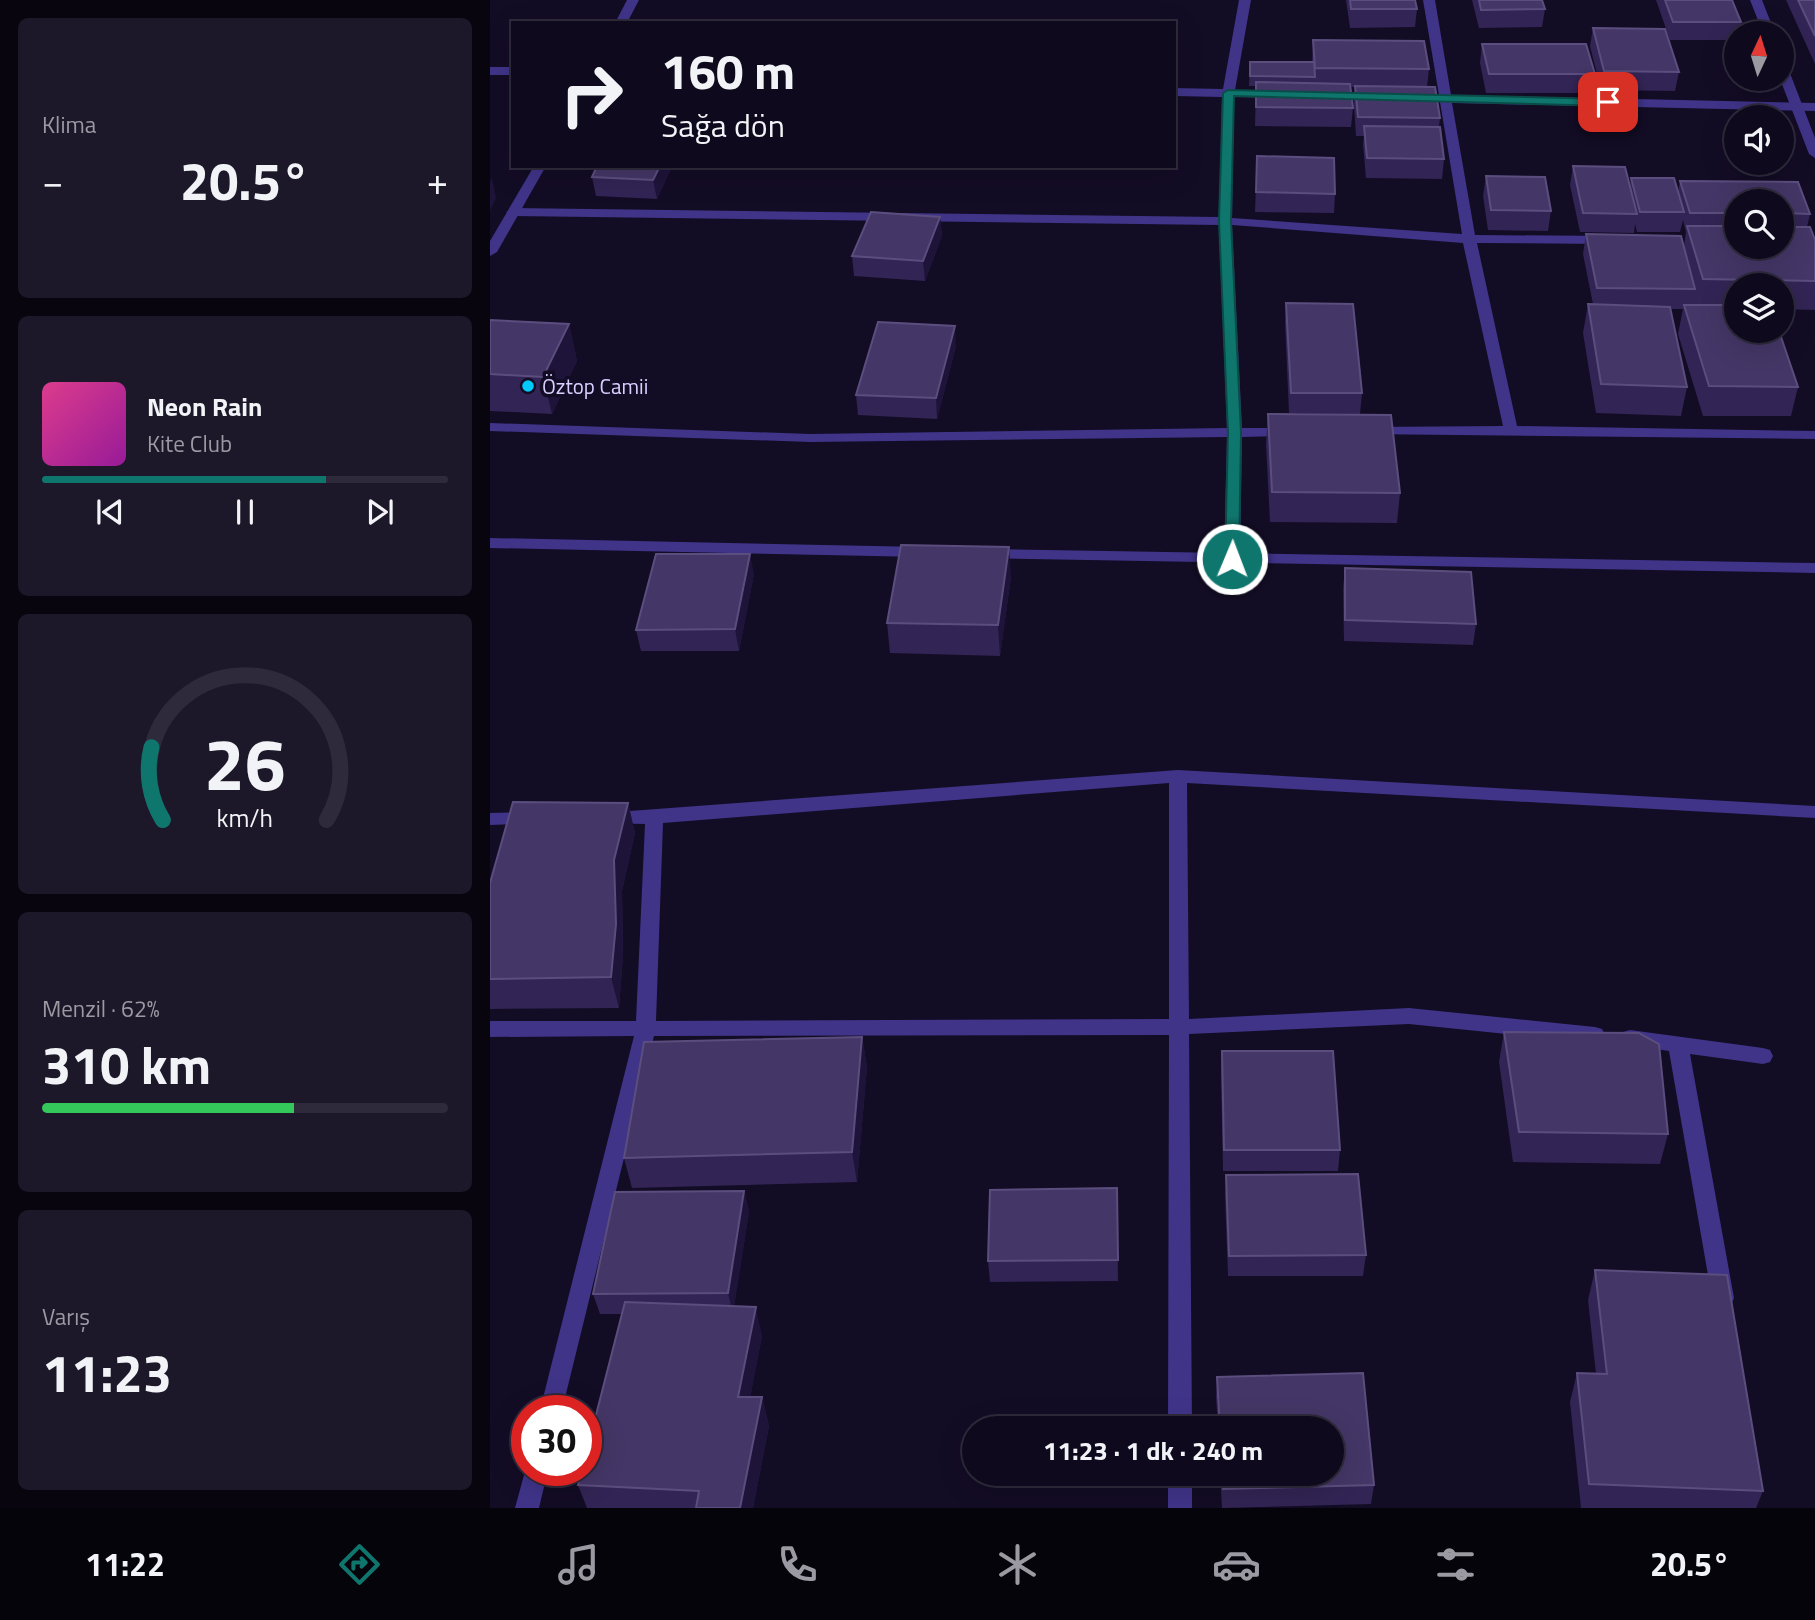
<!DOCTYPE html>
<html lang="tr">
<meta charset="utf-8">
<style>
:root{--surface:#0e091c;--page:#1c1729;--text:#f1f3f6;--muted:#9b9aa3;--line:#2e2a3b;--accent:#0f766e}
body{margin:0;font-family:"Titillium Web",sans-serif;background:var(--page);color:var(--text);height:100vh;display:flex;flex-direction:column;font-size:26px;white-space:nowrap}
*{box-sizing:border-box;margin:0}
p{font-size:23px;color:var(--muted)}
.icon{flex:none;width:38px;height:38px;fill:none;stroke:currentColor;stroke-width:2;stroke-linecap:round;stroke-linejoin:round}
.map{position:relative;flex:1;overflow:hidden}
.side{display:flex;flex-direction:column;gap:18px;padding:18px;background:#08050f;width:490px}
.side>*{flex:none}
.banner{position:absolute;left:21px;top:21px;width:665px;height:147px;border-radius:0px;box-shadow:0 7px 28px #0002,0 0 0 2px var(--line);background:#0e091c;color:var(--text);overflow:hidden}
.needle{width:46px;rotate:4deg}
.tools{position:absolute;left:1234px;top:21px;display:grid;gap:14px}
.tools a{display:grid;place-items:center;width:70px;height:70px;border-radius:50%;background:var(--surface);box-shadow:0 7px 28px #0002,0 0 0 2px var(--line);font-size:35px}
.speed{position:absolute;left:21px;top:1395px;display:flex;gap:14px;font-size:35px;font-weight:700;text-align:center}
.speed>*{display:grid;place-content:center;width:91px;height:91px;border-radius:50%;background:var(--surface);box-shadow:0 7px 28px #0002,0 0 0 2px var(--line);line-height:1}
.speed .limit{border:10px solid #d22;background:#fff;color:#111}
.pin{position:absolute;display:grid;place-items:center;width:60px;height:60px;color:#fff;margin:-30px;border-radius:14px;box-shadow:0 4px 10px #0006}
.me{position:absolute;width:77px;margin:-38px;rotate:1deg;stroke-linejoin:round;filter:drop-shadow(0 0 5px #0008)}
.turn{display:flex;align-items:center;gap:24px;height:147px;padding:0 35px;font-size:32px}
.turn .icon{width:91px;height:91px;stroke-width:2.5}
.turn b{display:block;font-size:49px;line-height:60px}
.big{font-size:52px;font-weight:700;line-height:1.1}
.side .widget{flex:1;display:flex;flex-direction:column;justify-content:center;gap:10px;min-width:0;padding:0 24px;border-radius:10px;background:var(--page)}
.side .dial{align-items:center;gap:0}
.dial svg{height:182px;overflow:visible;fill:none;stroke:var(--line);stroke-width:7;stroke-linecap:round;text-anchor:middle}
.dial text{fill:var(--text);stroke:none}
.song{display:flex;align-items:center;gap:21px}
.cover{width:84px;height:84px;border-radius:10px;background:linear-gradient(135deg,hsl(330 70% 55%),hsl(300 70% 35%))}
.played{height:7px;border-radius:4px;background:linear-gradient(90deg,var(--accent) 70%,var(--line) 70%)}
.keys{display:flex;justify-content:space-around;direction:ltr}
.heat{display:flex;justify-content:space-between;align-items:center;font-size:38px;direction:ltr}
.charge{height:10px;border-radius:5px;background:linear-gradient(90deg,#34c759 62%,var(--line) 0)}
.trip{position:absolute;left:472px;top:1416px;width:382px;height:70px;border-radius:35px;background:var(--surface);box-shadow:0 7px 28px #0002,0 0 0 2px var(--line);font-weight:700;line-height:70px;text-align:center}
.menu{display:flex;height:112px;justify-content:space-around;align-items:center;background:#06040b;color:var(--muted)}
.menu .icon{width:49px;height:49px}
.menu .on{color:var(--accent)}
.menu b{font-size:32px;color:var(--text)}
main{display:flex;flex:1;min-height:0}
.map>svg:first-child{display:block}
</style>
<main>
<section class="side">
<div class="widget"><p>Klima</p>
<div class="heat"><a>−</a><b class="big">20.5°</b><a>+</a></div>
</div>
<div class="widget">
<div class="song"><i class="cover"></i><div><b>Neon Rain</b><p>Kite Club</p></div></div>
<div class="played"></div>
<div class="keys"><svg class="icon" aria-label="previous" viewBox="0 0 24 24"><path d="M18 5L8 12l10 7zM5 5v14"/></svg><svg class="icon" aria-label="pause" viewBox="0 0 24 24"><path d="M8 5v14M16 5v14"/></svg><svg class="icon" aria-label="next" viewBox="0 0 24 24"><path d="M6 5l10 7-10 7zM19 5v14"/></svg></div>
</div>
<div class="widget dial"><svg viewBox="0 0 100 80">
<path d="M14 69A42 42 0 1 1 86 69"/>
<path d="M14 69A42 42 0 0 1 9 37" stroke="#0f766e"/>
<text x="50" y="56" font-size="32" font-weight="700">26</text>
<text x="50" y="72" font-size="11">km/h</text>
</svg></div>
<div class="widget"><p>Menzil · 62%</p><b class="big">310 km</b><div class="charge"></div></div>
<div class="widget"><p>Varış</p><b class="big">11:23</b></div>
</section>
<div class="map">
<svg width="1325" height="1508" viewBox="0 0 1325 1508">
<rect width="100%" height="100%" fill="#130c25"/>
<g fill="none" stroke-linecap="round" stroke-linejoin="round">
<path fill="#3f3488" fill-rule="evenodd" d="M749 0H761L745 90H789L795 94 789 98 744 97 742 218 972 234 950 102H922L916 98 922 94 949 95 933 0H945L961 95 1325 103V111L962 103 985 235 1118 236 1125 240 1118 244 987 243 1027 426 1325 431V439L873 434 871 431 873 428 878 427 1013 426 973 243 742 225 752 428H798L805 432 798 436 752 437 750 559 748 563 742 564 734 559 737 437 320 442 0 431V423L320 434 737 428 729 225 23 216 16 212 23 208 729 217 732 97 684 96V88L733 89Z
M0 67H23V75H0Z
M688 770 1325 806V818L697 783 699 1019 919 1008 1105 1027 1112 1029 1115 1035 1112 1041 1105 1043 919 1024 699 1034 702 1428H678L679 1035 164 1036 72 1410H50L144 1036 0 1037V1021H146L155 824 113 823 110 818 113 813ZM679 783V1019L166 1021 173 823Z
M42 812 48 813 51 818 48 823 0 825V813Z
M1140 1030 1273 1048 1280 1050 1283 1056 1280 1062 1273 1064 1200 1054 1244 1298 1241 1305 1233 1308 1225 1305 1222 1298 1179 1051 1133 1044 1130 1038 1133 1032Z
M37 1464V1470H58L49 1508H25Z
M678 1474H702V1508H678Z"/>
<path fill="#3f3488" fill-rule="evenodd" d="M137 0H149L137 23H125Z
M1260 0H1272L1285 33H1273Z
M1292 64 1298 68 1325 138V158L1319 154 1290 79Z
M44 166H56L7 252 0 256V241Z
M0 538 433 547 441 552 433 557 0 548Z
M496 549 1325 563V573L490 558 488 554Z"/>
</g>
<path fill="#322454" fill-rule="evenodd" d="M856 0H925L927 9 925 27 860 28Z
M982 0H1052L1055 9 1052 27 989 28Z
M1166 0H1242L1251 22 1249 33H1246V40H1180Z
M1296 0H1325V64Z
M1103 28 1189 72 1185 91 1111 90 1100 46Z
M823 40 939 69 937 87 950 118 949 127 954 159 952 179 876 178 873 145 874 136H866L864 105 865 87H861L863 108 861 127 765 126 766 86H759L760 62H822Z
M992 44 1105 74 1103 93H996L990 63Z
M767 156 845 194 844 213 765 212Z
M182 166 167 199 106 196 102 177Z
M1083 166 1135 167 1140 186 1141 178H1184L1188 192 1190 181 1308 182 1320 214 1317 227H1320L1325 240V310L1292 309V285H1246V331H1289L1308 387 1301 416H1213L1188 334 1193 309H1180L1197 387 1191 416 1106 413 1093 333 1098 304H1103L1093 254 1096 234 1191 236 1194 246 1196 232 1193 220 1190 232H1147L1145 224 1144 233 1090 232 1080 185ZM1246 201H1292V247H1246Z
M996 176 1061 211 1058 231 998 230 993 196Z
M450 217 452 236 435 281 364 276 362 256Z
M796 303 872 393 870 414 799 413 795 323Z
M0 320 79 324 87 361 62 414 0 411Z
M466 346 447 419 368 415 366 395Z
M778 414 910 493 907 523 780 522 776 444Z
M855 568 986 624 983 645 854 641 853 589Z
M264 574 249 651H151L146 630Z
M521 577 510 656 400 653 397 623Z
M138 803 145 833 132 891 133 955 129 1008 0 1009V883Z
M1014 1032 1178 1134 1170 1164 1023 1162 1009 1062Z
M372 1037 377 1067 367 1182 142 1188 134 1158Z
M732 1051 850 1150 848 1171H733L731 1072Z
M736 1175 876 1255 873 1276H738L735 1196Z
M627 1188 628 1281 500 1282 498 1261Z
M254 1191 259 1212 244 1306 272 1336 260 1397H272L279 1426 263 1508H97L88 1485 132 1314H110L103 1294Z
M1105 1270 1273 1491 1266 1508H1091L1080 1402 1087 1373 1106 1374 1098 1300Z
M873 1373 884 1485 881 1504 732 1508 730 1474H842V1428H728L726 1397 727 1377Z"/>
<path fill="#1e1339" d="M170 166H182L167 199 163 180Z
M2 178 6 198 0 211V182Z
M450 217 452 236 435 281 433 261Z
M79 324 87 361 62 414 53 377Z
M465 326 466 346 447 419 446 398Z
M519 547 521 577 510 656 508 625Z
M260 554 264 574 249 651 245 629Z
M138 803 145 833 132 891 133 955 129 1008 121 977 124 860Z
M372 1037 377 1067 367 1182 362 1152Z
M254 1191 259 1212 243 1314 238 1293Z
M266 1307 272 1336 255 1425 248 1397Z
M272 1397 279 1426 263 1508H250Z"/>
<path fill="#443666" stroke="#5b4e7e" stroke-width="2" d="M860 0H925L927 9H861Z
M989 0H1052L1055 9 991 10Z
M1175 0H1242L1251 22H1183Z
M1308 0H1325V36Z
M1103 28 1175 29 1189 72 1114 71Z
M823 40 934 41 939 69 825 68Z
M992 44H1096L1105 74H999Z
M760 62H824L825 77 760 76Z
M766 82 860 84 863 108 766 107Z
M865 86 945 87 950 118 868 117Z
M874 126 950 127 954 159 877 158Z
M767 156 844 158 845 194 766 192Z
M107 166H170L163 180 102 177Z
M1083 166 1135 167 1147 214 1093 213Z
M996 176 1055 177 1061 211 1001 210Z
M1141 178H1184L1194 212H1150Z
M1190 181 1308 182 1320 214 1292 213V201H1246V213H1200Z
M381 212 450 217 433 261 362 256Z
M1197 226H1246V247H1292V227H1320L1325 240V281L1213 279Z
M1096 234 1191 236 1205 289 1107 288Z
M796 303 863 304 872 393H801Z
M1098 304 1180 307 1197 387 1111 384Z
M1194 305H1246V331H1289L1308 387 1219 386Z
M0 320 79 324 53 377 0 374Z
M388 322 465 326 446 398 366 395Z
M778 414 901 415 910 493 782 492Z
M411 545 519 547 508 625 397 623Z
M166 554H260L245 629 146 630Z
M855 568 981 572 986 624 855 620Z
M23 802 138 803 124 860 126 924 121 977 0 979V883Z
M1014 1032 1149 1033 1169 1044 1178 1134 1029 1132Z
M372 1037 362 1152 134 1158 154 1042Z
M732 1051H843L850 1150H734Z
M868 1174 876 1255 739 1256 736 1175Z
M627 1188 628 1260 498 1261 500 1190Z
M254 1191 238 1293 103 1294 125 1192Z
M1105 1270 1237 1275 1273 1491 1099 1484 1087 1373 1117 1374Z
M135 1302 266 1307 248 1397H272L250 1508H206L209 1491 88 1485 92 1470H96V1454Z
M873 1373 884 1485 733 1489 732 1474H842V1428H730L727 1377Z"/>
<path fill="#0f766e" stroke="#0a4d48" stroke-width="2" d="M738 90 1118 99 1123 102 1118 106 744 96 741 221 751 433 749 559 742 564 735 559 738 433 729 221 733 93Z"/>
<circle fill="#00cafb" stroke="#130c25" stroke-width="2.5" cx="38" cy="386" r="7"/>
<g text-anchor="middle" dominant-baseline="central" stroke-width="7" stroke-linejoin="round" paint-order="stroke">
<g font-size="21" fill="#dad0ff" stroke="#130c25" text-anchor="start">
<text x="52" y="386">Öztop Camii</text>
</g>
</g>
</svg>
<div class="tools">
<a><svg class="needle" viewBox="-14 -14 28 28"><path d="M0-13l5 13h-10z" fill="#e53935"/><path d="M0 13l5-13h-10z" fill="#9b9aa3"/></svg></a>
<a><svg class="icon" aria-label="sound" viewBox="0 0 24 24"><path d="M4 9h4l5-4v14l-5-4H4zM17 9q2 3 0 6"/></svg></a>
<a><svg class="icon" aria-label="search" viewBox="0 0 24 24"><circle cx="10" cy="10" r="6"/><path d="M15 15l6 6"/></svg></a>
<a><svg class="icon" aria-label="layers" viewBox="0 0 24 24"><path d="M12 4l9 5-9 5-9-5zM3 14l9 5 9-5"/></svg></a>
</div>
<div class="speed"><div class="limit">30</div></div>
<div class="pin" style="left:1118px;top:102px;background:#d93025"><svg class="icon" aria-label="arrive" viewBox="0 0 24 24"><path d="M6 21V4h12l-3 4 3 4H6"/></svg></div>
<svg class="me" style="left:742px;top:559px" viewBox="-20 -20 40 40"><circle r="17" fill="#0f766e" stroke="#fff" stroke-width="3"/><path d="M0-11L8 9 0 5-8 9z" fill="#fff"/></svg>
<div class="trip">11:23 · 1 dk · 240 m</div>
<div class="banner">
<div class="turn"><svg class="icon" aria-label="right" viewBox="0 0 24 24"><path d="M7 20v-9h11M14 6l5 5-5 5"/></svg><div><b>160 m</b>Sağa dön</div></div>
</div>
</div>
</main>
<nav class="menu">
<b>11:22</b>
<svg class="icon on" aria-label="directions" viewBox="0 0 24 24"><path d="M12 3l9 9-9 9-9-9zM9 14v-3h6M13 9l2 2-2 2"/></svg>
<svg class="icon" aria-label="music" viewBox="0 0 24 24"><path d="M9 18V5l10-2v13"/><circle cx="6" cy="18" r="3"/><circle cx="16" cy="16" r="3"/></svg>
<svg class="icon" aria-label="phone" viewBox="0 0 24 24"><path d="M5 4h4l2 5-3 2q2 4 5 5l2-3 5 2v4C11 20 4 13 5 4z"/></svg>
<svg class="icon" aria-label="climate" viewBox="0 0 24 24"><path d="M12 3v18M4 7l16 10M4 17L20 7"/></svg>
<svg class="icon" aria-label="car" viewBox="0 0 24 24"><path d="M5 17H2v-5l4-1 3-4h7l3 4 3 1v5h-3M9 17h6M6 11h13"/><circle cx="7" cy="17" r="2"/><circle cx="17" cy="17" r="2"/></svg>
<svg class="icon" aria-label="filters" viewBox="0 0 24 24"><path d="M4 7h16M4 17h16"/><circle cx="9" cy="7" r="2"/><circle cx="15" cy="17" r="2"/></svg>
<b>20.5°</b>
</nav>
